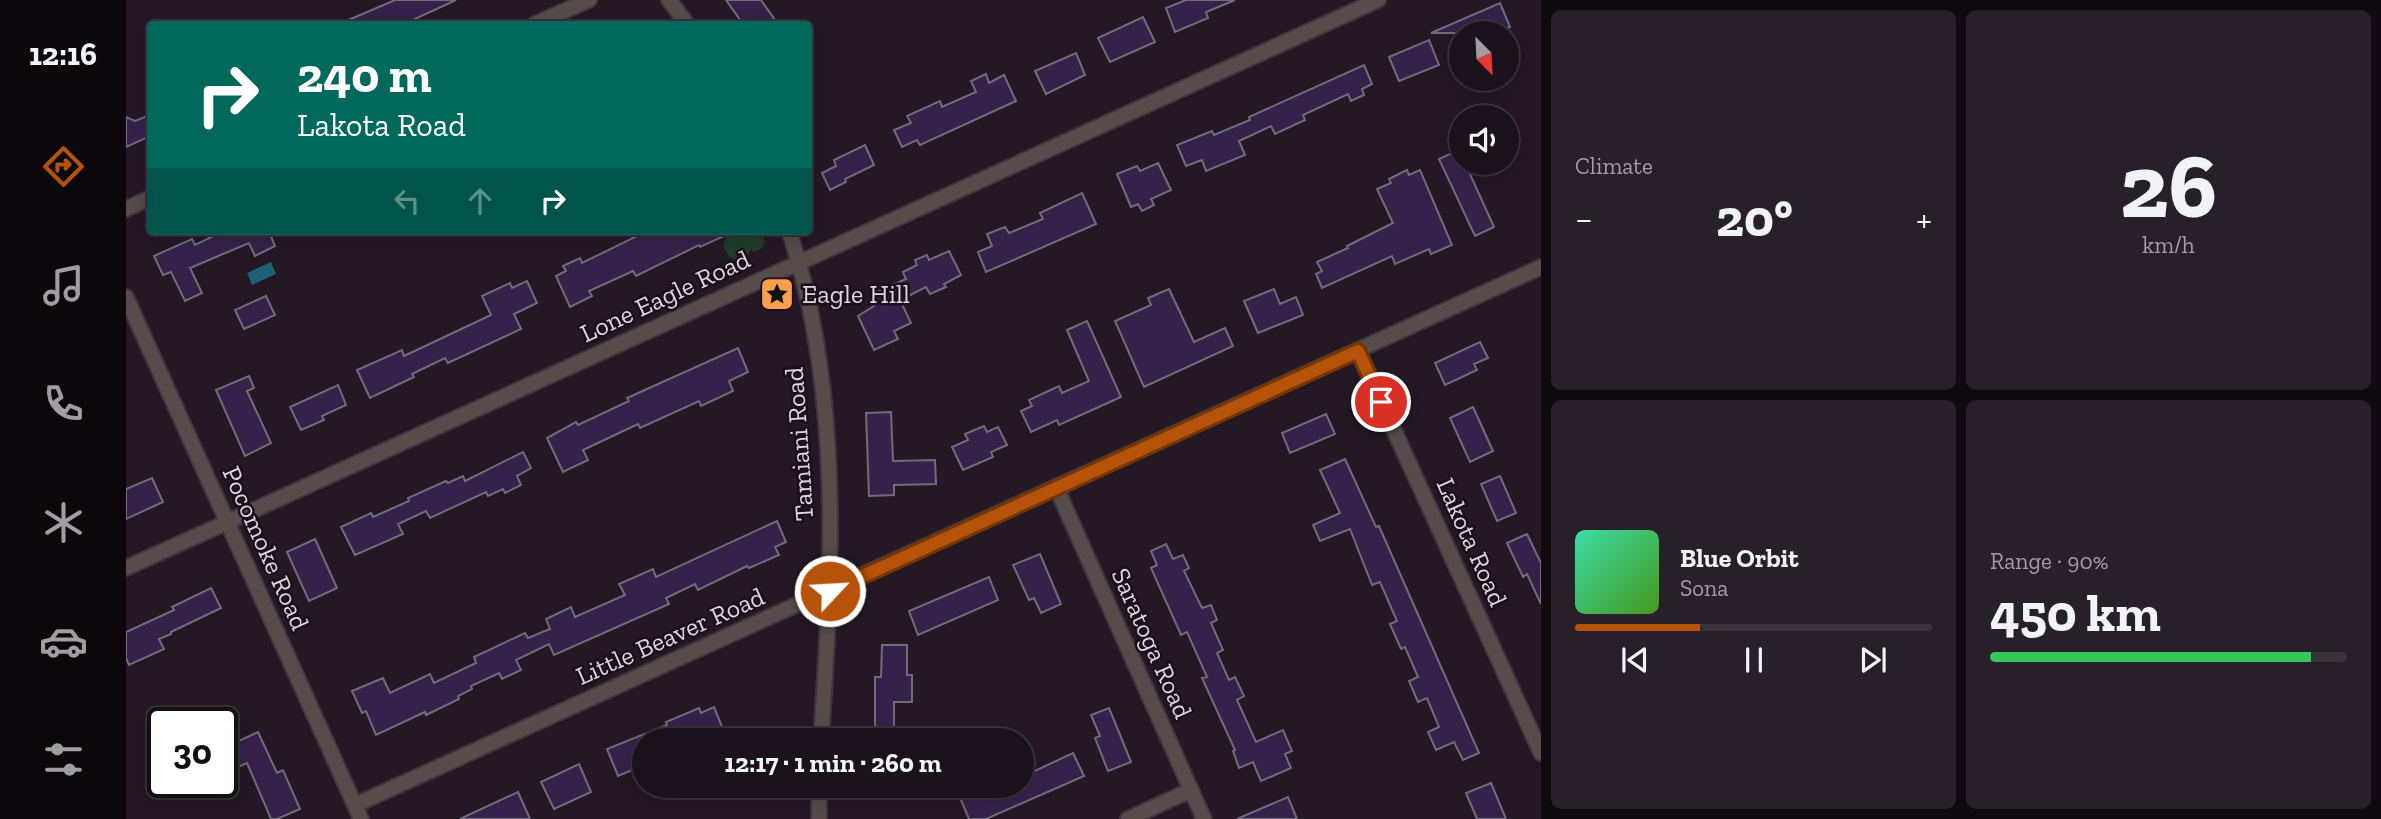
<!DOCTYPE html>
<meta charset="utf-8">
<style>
:root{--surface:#1b121b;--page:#282028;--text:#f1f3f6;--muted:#a09ea3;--line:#39323a;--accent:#b45309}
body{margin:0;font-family:"Zilla Slab",serif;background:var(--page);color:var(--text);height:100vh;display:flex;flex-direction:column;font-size:26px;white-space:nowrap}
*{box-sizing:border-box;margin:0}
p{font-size:23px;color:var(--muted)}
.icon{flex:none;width:38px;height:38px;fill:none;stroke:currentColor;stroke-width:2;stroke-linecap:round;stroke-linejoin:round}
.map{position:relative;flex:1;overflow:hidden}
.details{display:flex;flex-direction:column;gap:10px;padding:10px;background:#0f0a0f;width:840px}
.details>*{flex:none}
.banner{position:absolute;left:21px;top:21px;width:665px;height:214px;border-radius:7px;box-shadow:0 4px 18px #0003,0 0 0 2px var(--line);background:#00695c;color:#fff;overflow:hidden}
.needle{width:46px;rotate:156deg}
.controls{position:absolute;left:1323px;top:21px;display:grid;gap:14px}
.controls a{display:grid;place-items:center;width:70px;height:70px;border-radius:50%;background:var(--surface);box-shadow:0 4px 18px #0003,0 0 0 2px var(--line);font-size:35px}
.speed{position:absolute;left:21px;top:707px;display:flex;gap:14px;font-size:35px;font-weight:700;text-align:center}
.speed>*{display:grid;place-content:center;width:91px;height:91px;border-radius:50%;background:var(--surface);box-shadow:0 4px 18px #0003,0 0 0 2px var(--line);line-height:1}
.speed .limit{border:4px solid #111;border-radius:10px;background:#fff;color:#111}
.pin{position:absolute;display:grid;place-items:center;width:60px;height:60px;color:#fff;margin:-30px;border:4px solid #fff;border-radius:50%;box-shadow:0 2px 7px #0007}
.me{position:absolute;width:77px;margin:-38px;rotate:65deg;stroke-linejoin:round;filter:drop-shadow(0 0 5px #0008)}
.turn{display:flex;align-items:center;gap:24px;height:147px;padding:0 35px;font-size:32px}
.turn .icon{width:91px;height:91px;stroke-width:2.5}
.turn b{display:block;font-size:49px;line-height:60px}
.lanes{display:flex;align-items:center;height:66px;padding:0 35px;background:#0003;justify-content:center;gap:35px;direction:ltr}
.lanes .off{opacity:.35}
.big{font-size:52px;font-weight:700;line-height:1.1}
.details .widget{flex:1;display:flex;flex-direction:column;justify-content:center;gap:10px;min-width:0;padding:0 24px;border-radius:10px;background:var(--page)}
.details .dial{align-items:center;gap:0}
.dial b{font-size:91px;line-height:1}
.song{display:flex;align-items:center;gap:21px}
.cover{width:84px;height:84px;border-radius:10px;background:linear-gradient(135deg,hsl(160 70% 55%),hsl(100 70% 35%))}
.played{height:7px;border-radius:4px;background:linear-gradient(90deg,var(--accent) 35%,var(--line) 35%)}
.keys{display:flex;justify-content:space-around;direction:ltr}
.heat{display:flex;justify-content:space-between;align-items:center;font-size:38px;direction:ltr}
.charge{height:10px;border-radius:5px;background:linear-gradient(90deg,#34c759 90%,var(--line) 0)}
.details .tiles{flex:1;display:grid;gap:10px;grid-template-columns:repeat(2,1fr)}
.trip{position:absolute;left:506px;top:728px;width:402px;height:70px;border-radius:35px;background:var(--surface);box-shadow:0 4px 18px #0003,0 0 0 2px var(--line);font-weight:700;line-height:70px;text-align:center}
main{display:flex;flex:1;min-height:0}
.menu{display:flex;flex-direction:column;width:126px;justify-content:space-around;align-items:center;background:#0b070b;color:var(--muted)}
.menu .icon{width:49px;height:49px}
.menu .selected{color:var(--accent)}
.menu b{font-size:32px;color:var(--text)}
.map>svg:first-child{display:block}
</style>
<main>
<nav class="menu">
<b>12:16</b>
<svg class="icon selected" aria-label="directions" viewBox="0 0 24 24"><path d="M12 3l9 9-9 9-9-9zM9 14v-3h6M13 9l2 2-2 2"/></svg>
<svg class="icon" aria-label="music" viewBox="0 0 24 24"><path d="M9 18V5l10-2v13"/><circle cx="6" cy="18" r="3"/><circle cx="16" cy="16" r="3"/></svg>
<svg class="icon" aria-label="phone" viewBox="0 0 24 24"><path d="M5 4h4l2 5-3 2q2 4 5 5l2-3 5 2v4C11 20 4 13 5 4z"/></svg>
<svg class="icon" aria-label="climate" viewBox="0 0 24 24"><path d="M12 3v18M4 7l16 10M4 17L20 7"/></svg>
<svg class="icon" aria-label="car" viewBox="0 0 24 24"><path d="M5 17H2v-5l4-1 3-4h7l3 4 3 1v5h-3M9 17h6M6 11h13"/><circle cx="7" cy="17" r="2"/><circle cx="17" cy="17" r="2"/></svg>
<svg class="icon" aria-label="filters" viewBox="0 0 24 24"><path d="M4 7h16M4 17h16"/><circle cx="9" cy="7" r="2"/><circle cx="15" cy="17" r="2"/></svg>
</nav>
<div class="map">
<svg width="1415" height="819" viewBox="0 0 1415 819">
<rect width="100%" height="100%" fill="#241824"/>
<path fill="#1e3d2a" d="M614 231H635L639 242 635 249 628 252 626 250 623 251V254L611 260 603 257 597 245 600 237Z"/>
<path fill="#1f6076" d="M145 262 150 274 126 285 121 273Z"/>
<path fill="#35224a" stroke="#716b7c" stroke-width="2" d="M269 0H330L278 24H213Z
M600 0H635L652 24H617Z
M1060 0H1109L1080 12 1082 18 1049 32 1040 8Z
M1374 3 1384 27 1369 33H1305Z
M1017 17 1029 42 984 62 972 38Z
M1303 40 1313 65 1273 81 1263 57Z
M950 53 959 75 920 94 909 71Z
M1238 65 1246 84 1236 89 1238 95 1225 101 1222 94 1177 115 1179 120 1149 134 1145 126 1113 141 1119 155 1080 171 1076 160 1060 166 1051 145 1086 131 1088 135 1124 120 1123 117Z
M860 74 863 83 878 75 890 101 794 145 791 140 776 147 768 130 785 123 781 116 814 101 816 107 850 92 845 81Z
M24 115V136L0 147V117L9 121Z
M739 145 748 165 719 179 720 182 704 190 696 173 710 166 708 160Z
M1335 149V163H1339L1368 227 1349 236 1313 159Z
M1032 163 1045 190 1025 199 1028 205 1016 211 1012 204 1005 207 991 174 1011 166 1014 171Z
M1281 170 1283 175 1294 170 1326 245 1305 254 1303 249 1269 264 1266 256 1196 288 1190 274 1196 271 1191 262 1222 248 1221 246 1267 223 1251 189 1265 183 1263 179Z
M956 193 970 224 860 272 852 252 866 246 861 234 879 227 883 233 917 219 914 213Z
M98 231H151L144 234 149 246 129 256 123 243 64 268 76 293 59 301 45 272 37 275 28 256 66 239 69 245Z
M521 231H524L526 236 537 231H609L574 247 573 245 510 276 507 271 463 291 466 296 444 307 430 276 440 271 437 266 454 258 456 263Z
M823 251 835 275 818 284 820 287 804 294 800 287 774 300 785 323 768 331 772 339 748 350 732 316 751 304 746 294 780 279 777 272 791 265 789 260 801 255 803 260Z
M401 281 411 303 388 314 395 329 322 363 319 358 286 374 288 377 244 398 231 370 276 350 278 356 365 315 356 296 384 283 386 288Z
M1043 289 1068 342 1099 328 1107 346 1018 387 989 321 1025 305 1022 298Z
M1148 289 1154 304 1170 297 1177 315 1132 333 1118 301Z
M140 296 149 315 118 329 109 310Z
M961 321 995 397 933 425 931 420 905 432 895 411 906 406 903 400 933 386 936 393 963 381 941 330Z
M1354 342 1362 358 1348 364 1351 370 1319 385 1309 363Z
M612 348 622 372 603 381 607 391 575 406 573 401 514 428 512 424 493 433 457 450 462 460 437 472 421 438 450 422 452 425 503 401 501 398Z
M123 376 128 388 121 391 145 443 119 456 90 390Z
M212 385 220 405 196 416 198 420 175 430 164 407Z
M1347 407 1367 451 1344 462 1324 418Z
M765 412 767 461 809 460 810 484 768 485V495L743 496 740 413Z
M1200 414 1209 434 1164 453 1156 433Z
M858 426 861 432 872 427 881 445 865 452 867 457 837 470 826 447 842 440 839 434Z
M397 452 405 468 391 476 395 485 379 493 377 489 362 496 360 492 304 518 300 511 272 524 277 534 229 555 215 527 245 513 247 517 283 501 282 498 320 481 322 483 337 476 339 481Z
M1219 459 1250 527 1253 526 1353 753 1337 760 1328 742 1310 750 1302 732 1313 727 1301 698 1292 702 1283 681 1292 677 1279 647 1275 649 1264 624 1271 621 1254 582 1246 585 1224 529 1194 541 1187 525 1214 513 1194 470Z
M1374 476 1390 513 1371 521 1355 484Z
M26 478 37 502 0 519V489Z
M651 521 660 542 649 547 653 555 623 568 621 566 572 590 569 584 540 598 543 604 428 655 423 644 390 660 395 670 376 679 373 673 345 686 346 689 332 696 333 699 300 715 299 712 250 735 240 711 236 713 226 691 257 678 264 693 304 674 308 683 350 663 348 657 399 633 402 638 424 629 420 619 445 607 449 617 499 595 493 584 527 569 530 577Z
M1401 534 1415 563V604L1401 574 1397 577 1381 543Z
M189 539 211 588 183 601 161 552Z
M1040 544 1047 559 1057 555 1063 568 1058 571 1076 608 1085 605 1091 620 1085 623 1097 650 1091 653 1103 680 1109 677 1118 696 1111 700 1130 742 1157 730 1166 751 1159 754 1165 768 1135 781 1127 762 1113 768 1107 751 1109 750 1076 678 1081 677 1061 632 1055 635 1025 568 1031 565 1025 551Z
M914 554 935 604 915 613 908 598 903 600 887 565Z
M863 577 872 600 792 635 783 611Z
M85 588 95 608 45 632V634L33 639 38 649 3 665 0 658V632L48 610 46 607Z
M756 645H781V675H786V702H768V737L749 736V677H755Z
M588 707 597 729 585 734 587 740H518V765L492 776 481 749 541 725 540 722 573 708 575 713Z
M983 708 1005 762 982 771 969 738 974 736 965 715Z
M132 732 151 773 157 770 174 809 151 819H145L121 763 96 774V749Z
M947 753 958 776 860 819H843L835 800 870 786 874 791 888 786H896V782L900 781 898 776Z
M453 764 465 792 428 809 415 782Z
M1365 783 1380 819H1351L1340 793Z
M392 792 404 819H334Z
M1162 797 1171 819H1111Z"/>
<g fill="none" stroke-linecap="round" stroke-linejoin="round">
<g stroke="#3e333e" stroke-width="18">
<path id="street" d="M543 0 561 24
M409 24 463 0
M0 209 24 198
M663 231C717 392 706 573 695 740
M0 297 235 819
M1232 351 1415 753
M930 487 1078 819
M0 568 1252 0
M229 805 1415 267
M693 819V786
M1002 819 1065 790"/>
</g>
<use href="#street" stroke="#564d4b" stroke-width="14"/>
</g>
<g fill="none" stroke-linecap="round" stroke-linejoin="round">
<g stroke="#753606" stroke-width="18">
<path id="route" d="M704 591 1232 351 1255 402"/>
</g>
<use href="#route" stroke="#b45309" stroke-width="12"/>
</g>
<defs>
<g id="sight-square" transform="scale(1.75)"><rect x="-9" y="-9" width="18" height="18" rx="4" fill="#f99f4d" stroke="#1a0f1a"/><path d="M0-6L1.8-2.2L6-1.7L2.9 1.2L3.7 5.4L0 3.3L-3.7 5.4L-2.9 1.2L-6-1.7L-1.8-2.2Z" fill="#111"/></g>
</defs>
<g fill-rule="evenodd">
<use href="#sight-square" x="651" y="294"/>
</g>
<g text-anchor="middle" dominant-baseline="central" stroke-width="5" stroke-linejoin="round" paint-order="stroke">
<g font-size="26" fill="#ded6de" stroke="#1a0f1a" text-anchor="start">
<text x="676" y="294">Eagle Hill</text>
</g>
<g font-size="26" fill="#ded6de" stroke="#1a0f1a">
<text transform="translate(539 296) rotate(-25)">Lone Eagle Road</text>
<text transform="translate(673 444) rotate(-94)">Tamiani Road</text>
<text transform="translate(1346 542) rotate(66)">Lakota Road</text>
<text transform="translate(140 548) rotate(66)">Pocomoke Road</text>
<text transform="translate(544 636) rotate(-24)">Little Beaver Road</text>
<text transform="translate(1026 643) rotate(66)">Saratoga Road</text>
</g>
</g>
</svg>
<div class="controls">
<a><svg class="needle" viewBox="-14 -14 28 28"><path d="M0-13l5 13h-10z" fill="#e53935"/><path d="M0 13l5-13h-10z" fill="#a09ea3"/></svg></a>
<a><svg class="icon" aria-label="sound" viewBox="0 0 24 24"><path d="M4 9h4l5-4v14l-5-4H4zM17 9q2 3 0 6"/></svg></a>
</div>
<div class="speed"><div class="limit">30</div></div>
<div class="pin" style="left:1255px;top:402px;background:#d93025"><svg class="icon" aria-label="arrive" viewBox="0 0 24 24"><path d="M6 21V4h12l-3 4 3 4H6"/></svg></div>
<svg class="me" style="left:704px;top:591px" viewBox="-20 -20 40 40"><circle r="17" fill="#b45309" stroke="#fff" stroke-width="3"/><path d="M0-11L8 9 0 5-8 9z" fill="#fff"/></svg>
<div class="trip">12:17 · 1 min · 260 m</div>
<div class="banner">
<div class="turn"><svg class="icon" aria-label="right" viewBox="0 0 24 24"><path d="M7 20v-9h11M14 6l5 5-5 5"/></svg><div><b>240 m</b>Lakota Road</div></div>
<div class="lanes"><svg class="icon off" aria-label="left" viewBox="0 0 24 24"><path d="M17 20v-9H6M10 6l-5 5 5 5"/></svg><svg class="icon off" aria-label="ahead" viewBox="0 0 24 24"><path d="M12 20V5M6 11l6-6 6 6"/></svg><svg class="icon" aria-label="right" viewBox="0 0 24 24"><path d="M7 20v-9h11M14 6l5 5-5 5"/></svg></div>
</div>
</div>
<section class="details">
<div class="tiles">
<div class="widget"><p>Climate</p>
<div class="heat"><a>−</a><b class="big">20°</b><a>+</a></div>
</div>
<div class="widget dial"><b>26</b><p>km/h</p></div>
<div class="widget">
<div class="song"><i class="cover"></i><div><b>Blue Orbit</b><p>Sona</p></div></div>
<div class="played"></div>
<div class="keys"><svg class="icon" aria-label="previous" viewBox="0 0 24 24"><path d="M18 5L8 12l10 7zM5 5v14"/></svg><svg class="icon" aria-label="pause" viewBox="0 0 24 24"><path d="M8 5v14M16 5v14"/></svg><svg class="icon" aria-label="next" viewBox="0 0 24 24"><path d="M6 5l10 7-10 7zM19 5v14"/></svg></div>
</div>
<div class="widget"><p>Range · 90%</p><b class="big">450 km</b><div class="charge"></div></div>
</div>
</section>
</main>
